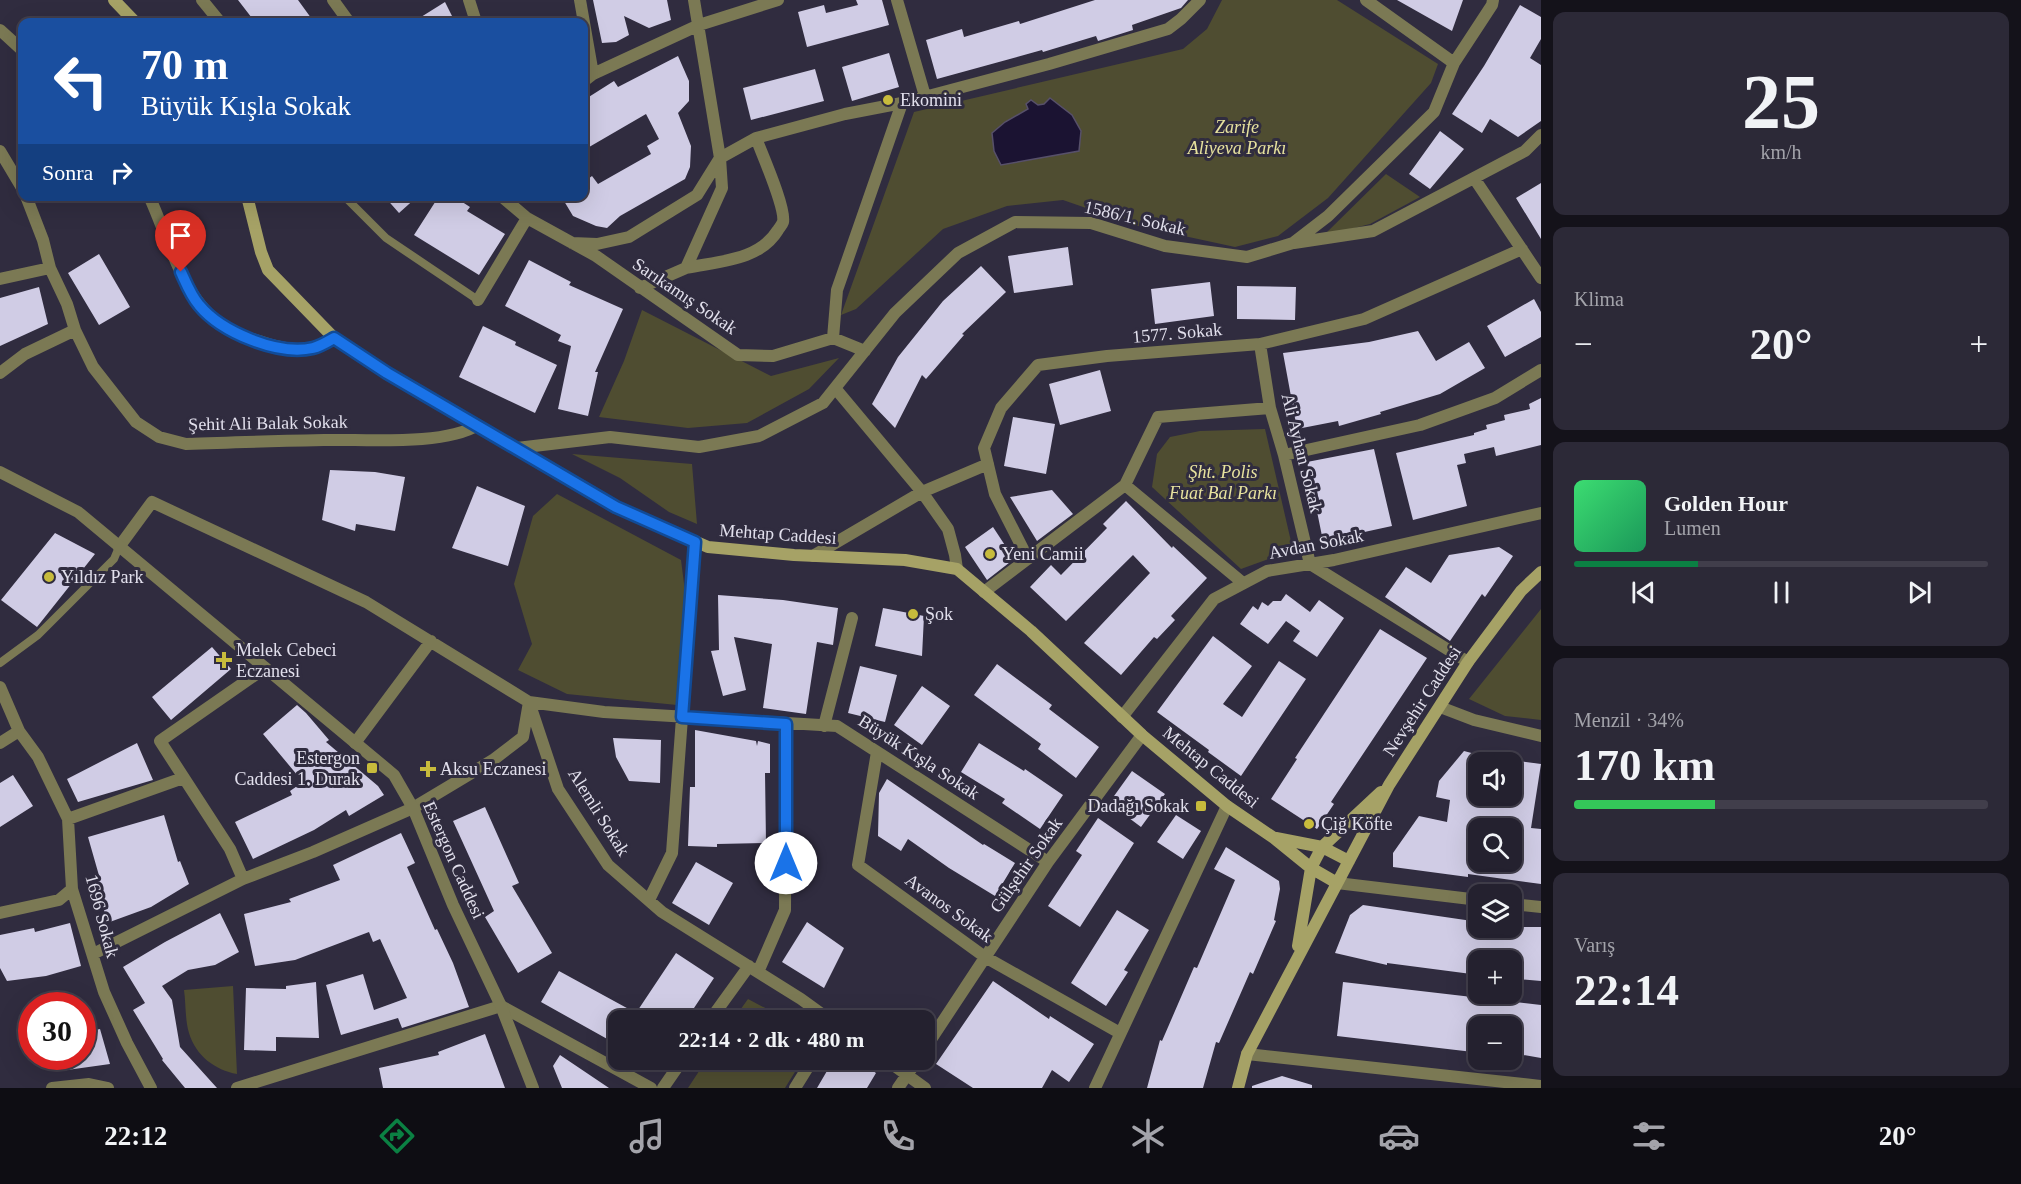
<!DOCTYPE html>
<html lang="tr">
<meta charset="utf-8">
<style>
:root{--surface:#24212f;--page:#2c2937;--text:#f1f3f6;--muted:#a3a3aa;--line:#413e4b;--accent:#0b8043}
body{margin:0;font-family:"Times New Roman",serif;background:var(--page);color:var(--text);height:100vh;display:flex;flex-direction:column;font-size:22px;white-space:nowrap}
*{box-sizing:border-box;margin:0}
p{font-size:20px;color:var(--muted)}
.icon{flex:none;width:33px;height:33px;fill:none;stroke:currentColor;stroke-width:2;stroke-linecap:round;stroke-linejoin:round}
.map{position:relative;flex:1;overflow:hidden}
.drawer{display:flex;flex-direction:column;gap:12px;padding:12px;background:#14121a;width:480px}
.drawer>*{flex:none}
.guide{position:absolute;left:18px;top:18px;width:570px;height:183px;border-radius:12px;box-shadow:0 6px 24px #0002,0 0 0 2px var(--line);background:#1a4fa0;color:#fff;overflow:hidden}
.buttons{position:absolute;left:1468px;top:752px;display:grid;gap:12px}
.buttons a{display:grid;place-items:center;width:54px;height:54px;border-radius:12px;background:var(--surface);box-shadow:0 6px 24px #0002,0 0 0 2px var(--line);font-size:30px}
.speed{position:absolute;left:18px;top:992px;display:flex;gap:12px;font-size:30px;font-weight:700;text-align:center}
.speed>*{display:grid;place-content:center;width:78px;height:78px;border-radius:50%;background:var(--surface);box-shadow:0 6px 24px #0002,0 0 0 2px var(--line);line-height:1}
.speed .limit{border:9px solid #d22;background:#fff;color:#111}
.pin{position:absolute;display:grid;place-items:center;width:51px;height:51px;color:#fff;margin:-62px -26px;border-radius:50% 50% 50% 0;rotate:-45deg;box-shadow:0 0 6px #0007}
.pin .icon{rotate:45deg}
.me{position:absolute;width:66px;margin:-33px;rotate:0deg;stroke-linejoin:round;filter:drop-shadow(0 0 4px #0008)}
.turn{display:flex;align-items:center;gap:21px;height:126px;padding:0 24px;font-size:27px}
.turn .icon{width:78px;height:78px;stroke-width:2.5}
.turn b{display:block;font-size:42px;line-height:51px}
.then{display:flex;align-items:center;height:57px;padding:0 24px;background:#0003;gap:12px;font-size:22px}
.big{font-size:45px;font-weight:700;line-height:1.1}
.drawer .widget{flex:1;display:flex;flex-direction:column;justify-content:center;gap:9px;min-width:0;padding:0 21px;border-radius:12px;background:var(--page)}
.drawer .dial{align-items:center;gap:0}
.dial b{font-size:78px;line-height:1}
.song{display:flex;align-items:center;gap:18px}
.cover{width:72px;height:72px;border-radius:9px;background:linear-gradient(135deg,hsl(140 70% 55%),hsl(150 70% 35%))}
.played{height:6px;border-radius:3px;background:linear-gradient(90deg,var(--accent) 30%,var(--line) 30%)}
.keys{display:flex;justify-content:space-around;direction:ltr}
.heat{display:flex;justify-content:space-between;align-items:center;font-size:33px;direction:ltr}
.charge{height:9px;border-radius:4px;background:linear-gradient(90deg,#34c759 34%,var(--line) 0)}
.trip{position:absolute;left:608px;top:1010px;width:327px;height:60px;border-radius:12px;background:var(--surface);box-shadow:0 6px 24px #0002,0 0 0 2px var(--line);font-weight:700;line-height:60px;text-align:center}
.menu{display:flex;height:96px;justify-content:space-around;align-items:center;background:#0e0d13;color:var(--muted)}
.menu .icon{width:42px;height:42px}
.menu .on{color:var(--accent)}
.menu b{font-size:27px;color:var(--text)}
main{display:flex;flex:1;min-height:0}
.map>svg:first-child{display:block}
</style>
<main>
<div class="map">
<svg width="1541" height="1088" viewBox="0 0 1541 1088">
<rect width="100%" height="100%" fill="#302c3f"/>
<path fill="#4f4d31" d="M1222 0H1337L1438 64 1431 83 1328 198 1278 236 1235 247 1138 226 1063 200 1007 206 943 229 856 309 841 315 914 112 1183 49 1207 29Z
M1386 174 1420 197 1370 224 1323 236Z
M642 310 771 376 839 358 809 389 747 423 688 428 599 417 624 361Z
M1265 429 1293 550 1241 569 1152 487 1157 454 1170 437 1200 431Z
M572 454 692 464 697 524 669 512 620 478Z
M557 494 681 560 688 615 677 705 567 694 518 670 532 644 514 584 533 516Z
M1541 609V720L1505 716 1469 699Z
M233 986 237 1074C215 1070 196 1056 189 1033 185 1020 186 1004 184 990Z
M748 999 788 1020H733Z
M707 1059H803L785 1088H688Z"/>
<path fill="#1b1332" stroke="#57506a" stroke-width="1.5" d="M1050 98 1072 115 1081 131 1079 151 1001 165 994 151 992 133 1005 122 1028 109 1026 104 1031 100 1038 105 1044 104Z"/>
<path fill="#d0cce5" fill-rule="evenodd" d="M238 0H298L314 22H255Z
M593 0H667L671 20 649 28 624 16 629 35 616 42 602 43Z
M856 0H882L889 25 807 47 798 12 824 5 826 13 858 5Z
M1095 0H1188L1181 8 1132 25 1133 30 1098 41 1096 36 1043 52 1042 50 937 79 926 40 962 29 964 37 1019 21 1020 24Z
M1397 0H1463L1452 31Z
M445 2 455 22H413Z
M1520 5 1541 17V39L1530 58 1541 65V121L1518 137 1490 119 1482 133 1452 114 1484 66Z
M889 53 899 87 852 101 842 67Z
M678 56 689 81V101L678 113 691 146 690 167 685 179 620 216 607 228 596 226 573 216 561 196H584V182L592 176 598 184 651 154 647 146 659 139 646 114 584 150V100L614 81 618 87Z
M815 69 824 101 751 120 743 88Z
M1440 131 1464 149 1430 189 1409 174Z
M1541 183V239L1516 198Z
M384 196H418L399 213Z
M439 196H453L470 207 467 211 505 234 479 275 414 235Z
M1068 247 1073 285 1014 293 1008 256Z
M99 254 130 307 99 325 68 273Z
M529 260 571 282 569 285 623 309 595 372H598L588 416 558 409 571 346 558 341 561 335 505 306Z
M981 266 1006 292 962 334 964 335 926 379 922 375 895 428 872 404 898 357 943 301Z
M1210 282 1214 316 1155 324 1151 289Z
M1237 286 1296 287 1295 320 1237 319Z
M39 287 48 324 0 346V298Z
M1534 299 1541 312V337L1505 357 1487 326Z
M483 326 516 342 515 345 557 365 535 413 459 377Z
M1418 331 1436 361 1469 342 1485 368 1440 394 1380 412 1381 414 1339 426 1338 421 1297 429 1283 353 1369 342Z
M1100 370 1111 411 1060 425 1049 384Z
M1541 398V445L1496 456 1494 447 1464 454 1466 463 1457 465 1467 506 1413 520 1396 453 1474 435V433L1487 429 1486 425 1505 420 1504 415 1530 409 1529 404Z
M1013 417 1055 424 1046 474 1004 466Z
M1374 449 1392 526 1323 541 1307 462Z
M330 470 375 472 405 477 395 531 356 524 355 531 322 520Z
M477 486 525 506 508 566 452 548Z
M1052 490 1073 514 1037 541 1010 497Z
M1126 501 1172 548 1173 546 1207 578 1171 616 1175 620 1157 639 1154 637 1121 675 1084 643 1150 573 1133 555 1066 621 1030 587 1051 565 1061 575 1107 528 1103 524Z
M993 527 1014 559 987 580 965 547Z
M55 533 95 554 37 627 1 600Z
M1499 547 1513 556 1485 597 1482 594 1450 641 1385 597 1406 567 1431 583 1449 555Z
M1286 594 1310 612 1319 600 1344 618 1317 657 1293 641 1300 631 1286 621 1268 644 1240 624 1253 606 1258 610 1262 602 1268 606 1273 601H1281Z
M718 595 783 600 838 608 833 645 817 642 806 714 763 708 772 644 734 637 746 690 723 696 711 651 719 650Z
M883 608 924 616 922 656 875 646Z
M1380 629 1427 658 1331 802 1334 804 1317 829 1271 799 1297 759 1295 758Z
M1213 636 1252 666 1223 704 1242 717 1279 661 1306 679 1241 776 1208 752 1209 750 1157 712Z
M212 647 231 669 171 720 152 697Z
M997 664 1052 705 1049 709 1099 747 1076 778 1038 749 1041 744 974 695Z
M860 666 897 675 885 722 848 713Z
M922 686 950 706 922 745 894 725Z
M297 705 306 713 329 740 326 742 378 786 384 795 349 816 346 810 314 830 253 859 235 822 292 795 290 791 303 782 263 734Z
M695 730 756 741 757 746 758 741 770 744V773H765L766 843 717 844V847L688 846 690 787H695Z
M613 738 661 740 660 783 629 781 616 757Z
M137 743 153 780 78 802 67 779Z
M979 743 1024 771 1025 769 1063 795 1040 829 1002 803 1005 799 961 772Z
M1464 751 1479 755V795H1512V760L1541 764 1531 828 1541 829V884L1468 874V877L1393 867V853L1419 816 1447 822 1450 800 1436 797 1439 781ZM1476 828H1512V861H1470Z
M1132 771 1165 794 1141 827 1109 803Z
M13 775 33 806 0 827V783Z
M887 779 983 845 984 844 1015 863 995 896 949 868 908 839 901 851 878 836 879 793Z
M485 807 519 883 512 886 552 953 518 973 485 917 494 911 453 821Z
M164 815 178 862 180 861 189 884 151 907 107 923 97 880 100 879 88 837Z
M1176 815 1201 831 1183 859 1157 842Z
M1098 818 1134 843 1080 927 1048 906 1082 855 1076 851Z
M401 833 415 863 407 867 435 930 437 929 453 963 469 1007 402 1028 398 1018 341 1035 326 985 363 974 374 1010 407 998 380 939 373 942 369 932 295 960 255 966 244 914 291 902 289 899 340 880 333 865Z
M1226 847 1279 881 1280 889 1274 920 1276 921 1253 974 1250 972 1219 1043 1216 1042 1203 1088H1147L1160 1040 1162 1041 1194 967 1197 968 1235 880 1214 869Z
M696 862 733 883 709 925 672 903Z
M1363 905 1479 922V927H1541V981L1518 979 1519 960H1479V975L1387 963V965L1335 953 1350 915Z
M1117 910 1149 930 1124 970 1128 972 1106 1006 1071 983Z
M220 913 239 952 215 965 188 970 162 986 172 1000 180 1047 217 1088H185L162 1060 163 1059 133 1010 145 1003 123 967 165 942Z
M807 922 844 948 824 988 782 962Z
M70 923 81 966 46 976 7 981 0 968V935L34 928 35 932Z
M676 953 714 978 686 1020H618V1045L541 1002 559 971 636 1013Z
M993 981 1049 1019 1050 1016 1094 1044 1069 1082 1052 1070 1042 1088H973L936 1064Z
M316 982 319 1038 276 1037V1051L244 1050 246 988 286 989V986Z
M1343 982 1541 1005V1058L1512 1053V1026H1475L1473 1052 1337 1036Z
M100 1029 110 1064 60 1071 57 1056H82V1033Z
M485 1034 505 1088H383L379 1068 439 1055 438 1052Z
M560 1055 609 1088H562L553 1066Z
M834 1059H856L876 1073 867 1088H817Z
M1282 1076 1312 1085V1088H1252V1086Z"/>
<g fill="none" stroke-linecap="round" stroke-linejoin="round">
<path stroke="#7b7954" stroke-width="8" d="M344 196 386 238 478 300
M0 663 38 635 114 559 119 547"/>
<path stroke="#7b7954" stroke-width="12" d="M202 0 220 22
M333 0 349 22
M469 0 476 22
M580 0 593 74
M897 0 925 96
M1366 0 1454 63
M0 30 22 50
M584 81 593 74 699 25 778 0
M0 151 22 188
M1474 178 1541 278
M26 196 43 240 50 268 67 304 75 330 93 367 136 422 159 437 186 444C232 442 278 441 324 440 365 439 444 446 478 425
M149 196C171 243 183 306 233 332 244 337 256 340 268 344 292 351 313 352 334 338
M501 196 527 218 596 256 738 355 773 356 833 338 865 351
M572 243 597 244 629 237 697 195 720 158 756 138 845 114 902 103 1049 64 1168 29 1181 19 1200 0
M1294 243 1373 231 1525 151 1541 135
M686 268C719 261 759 261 778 230 780 227 782 225 783 222 786 208 762 154 756 138
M0 279 50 268
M640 288 686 268 722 188 720 158 694 0
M478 300 527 218
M833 338 837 290 902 103
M1260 344 1270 408 1284 455 1310 564 1468 662
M0 373 25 354 75 330
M835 388 922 492 948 529 955 555 957 569
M517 448 610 437 699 447 759 436 823 403 895 313 958 253 1015 222 1091 223 1165 246 1247 257 1293 243 1328 216 1434 112 1454 63 1492 5 1493 0
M1284 455 1420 425 1495 398 1541 370
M1125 485 1243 583
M119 547 152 502 366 602 529 702 558 789 608 865 662 912 801 999 830 1020
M813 556 922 492 988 464
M1028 559 995 494 984 448 1001 408 1038 365 1107 356 1260 344 1364 319 1522 249
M984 592 1125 485 1158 417 1270 408
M0 687 19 731 38 757 68 819 72 889 104 992 127 1043 151 1088
M1440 707 1474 720 1541 736
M1122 717 1214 599 1267 571 1334 560 1541 513
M824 726 852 618
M0 743 19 731
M355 743 431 641
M877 752 858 865 985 957 1120 1033
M68 819 183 778
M243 879 230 849 160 741 265 668
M1337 883 1479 900
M649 900 672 853 695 542
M1512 904 1541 907
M0 913 59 900 72 889
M93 954 243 879 313 852 413 808 493 760 523 737 529 702 604 712 837 726 1048 862
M758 972 785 910 786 724
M710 1020 749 966
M924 1050 1048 862 1142 735
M1247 1054 1541 1086
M885 1059 925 1088
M52 1088 89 1084 108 1088
M237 1088 501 1006 651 1088
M663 1088 683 1059
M795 1088 813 1059
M898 1088 918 1059
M1095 1088 1227 806"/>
<path stroke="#7b7954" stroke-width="12" d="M0 472 78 512 394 775 413 808 453 905 501 1006 533 1088"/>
<path stroke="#a6a266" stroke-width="12" d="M114 0 135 22
M247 196 261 252 268 270 334 338 387 373 616 507 708 547 794 555 905 560 957 569 1031 631 1142 735 1227 806 1274 838 1311 868 1337 883
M1276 838 1322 847 1349 861
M1298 946 1311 868 1322 847 1381 792
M1238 1088 1247 1054 1389 785 1468 662 1521 591 1541 572"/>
</g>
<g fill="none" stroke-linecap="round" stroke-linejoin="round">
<g stroke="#114b97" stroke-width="15">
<path id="route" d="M181 272C186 283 191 296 199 305 221 332 278 356 313 348 321 346 327 342 334 338L387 373 616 507 695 542 682 717 786 724V863"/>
</g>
<use href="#route" stroke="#1a73e8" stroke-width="10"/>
</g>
<g fill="#c7bb3c" stroke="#302c3f" stroke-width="2">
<circle cx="888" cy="100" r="6"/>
<circle cx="990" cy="554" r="6"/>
<circle cx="49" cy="577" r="6"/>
<circle cx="913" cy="614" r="6"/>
<path d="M221 651h6v6h6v6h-6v6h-6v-6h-6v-6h6z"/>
<rect x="366" y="762" width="12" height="12" rx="3"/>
<path d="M425 760h6v6h6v6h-6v6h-6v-6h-6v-6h6z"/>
<rect x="1195" y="800" width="12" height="12" rx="3"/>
<circle cx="1309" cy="824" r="6"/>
</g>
<g text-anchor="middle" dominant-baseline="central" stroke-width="6" stroke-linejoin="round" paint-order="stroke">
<g font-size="18" fill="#e2e0ed" stroke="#302c3f" text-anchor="start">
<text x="900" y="100">Ekomini</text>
<text x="1002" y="554">Yeni Camii</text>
<text x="61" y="577">Yıldız Park</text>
<text x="925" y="614">Şok</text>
<text x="236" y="650">Melek Cebeci<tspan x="236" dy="21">Eczanesi</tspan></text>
<text x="360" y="758" text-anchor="end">Estergon<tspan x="360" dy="21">Caddesi 1. Durak</tspan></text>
<text x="440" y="769">Aksu Eczanesi</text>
<text x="1189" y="806" text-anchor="end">Dadağı Sokak</text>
<text x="1321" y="824">Çiğ Köfte</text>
</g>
<g font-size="18" font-style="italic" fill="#e7e29e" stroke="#302c3f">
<text x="1237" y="127">Zarife<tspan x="1237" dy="21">Aliyeva Parkı</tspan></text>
<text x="1223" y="472">Şht. Polis<tspan x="1223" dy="21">Fuat Bal Parkı</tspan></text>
</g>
<g font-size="18" fill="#e2e0ed" stroke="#302c3f">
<text transform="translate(1135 218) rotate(13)">1586/1. Sokak</text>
<text transform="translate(685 296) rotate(34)">Sarıkamış Sokak</text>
<text transform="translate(1177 333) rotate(-5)">1577. Sokak</text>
<text transform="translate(268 423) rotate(-1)">Şehit Ali Balak Sokak</text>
<text transform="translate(1302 453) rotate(76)">Ali Ayhan Sokak</text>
<text transform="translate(778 534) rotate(4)">Mehtap Caddesi</text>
<text transform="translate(1316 544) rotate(-11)">Avdan Sokak</text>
<text transform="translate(1422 701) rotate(-57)">Nevşehir Caddesi</text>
<text transform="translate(919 757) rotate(33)">Büyük Kışla Sokak</text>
<text transform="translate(1211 767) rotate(39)">Mehtap Caddesi</text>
<text transform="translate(599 812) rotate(58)">Alemli Sokak</text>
<text transform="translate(454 860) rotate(66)">Estergon Caddesi</text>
<text transform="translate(1026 865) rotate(-55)">Gülşehir Sokak</text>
<text transform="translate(949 908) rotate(36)">Avanos Sokak</text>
<text transform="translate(102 916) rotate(75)">1696 Sokak</text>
</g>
</g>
</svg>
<div class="buttons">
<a><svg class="icon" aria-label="sound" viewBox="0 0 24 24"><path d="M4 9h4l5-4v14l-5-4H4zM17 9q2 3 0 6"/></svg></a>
<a><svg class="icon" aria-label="search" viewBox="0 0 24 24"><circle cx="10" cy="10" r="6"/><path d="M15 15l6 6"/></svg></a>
<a><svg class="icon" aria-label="layers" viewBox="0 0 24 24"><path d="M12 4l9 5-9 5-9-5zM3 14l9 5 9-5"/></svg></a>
<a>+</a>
<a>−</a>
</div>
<div class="speed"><div class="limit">30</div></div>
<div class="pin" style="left:181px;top:272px;background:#d93025"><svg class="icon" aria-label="arrive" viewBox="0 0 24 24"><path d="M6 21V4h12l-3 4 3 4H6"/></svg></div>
<svg class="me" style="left:786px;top:863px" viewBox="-20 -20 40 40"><circle r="19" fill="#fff"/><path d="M0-13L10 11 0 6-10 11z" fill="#1a73e8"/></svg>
<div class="trip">22:14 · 2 dk · 480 m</div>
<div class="guide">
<div class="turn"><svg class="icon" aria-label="left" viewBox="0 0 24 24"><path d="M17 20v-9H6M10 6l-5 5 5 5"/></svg><div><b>70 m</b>Büyük Kışla Sokak</div></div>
<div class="then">Sonra<svg class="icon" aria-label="right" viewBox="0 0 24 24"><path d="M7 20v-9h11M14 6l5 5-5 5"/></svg></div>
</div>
</div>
<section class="drawer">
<div class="widget dial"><b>25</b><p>km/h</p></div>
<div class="widget"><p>Klima</p>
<div class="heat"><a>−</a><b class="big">20°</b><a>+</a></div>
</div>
<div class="widget">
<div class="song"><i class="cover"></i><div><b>Golden Hour</b><p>Lumen</p></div></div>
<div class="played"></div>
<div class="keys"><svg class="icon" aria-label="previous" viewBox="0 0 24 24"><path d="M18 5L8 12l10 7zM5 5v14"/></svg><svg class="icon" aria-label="pause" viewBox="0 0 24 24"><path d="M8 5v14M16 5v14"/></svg><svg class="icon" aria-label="next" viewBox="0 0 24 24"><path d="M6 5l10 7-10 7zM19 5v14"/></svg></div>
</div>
<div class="widget"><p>Menzil · 34%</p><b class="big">170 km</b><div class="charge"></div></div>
<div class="widget"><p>Varış</p><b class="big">22:14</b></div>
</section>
</main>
<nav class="menu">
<b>22:12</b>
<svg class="icon on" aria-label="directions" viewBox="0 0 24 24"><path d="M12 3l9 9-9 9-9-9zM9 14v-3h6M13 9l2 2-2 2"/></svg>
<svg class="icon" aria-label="music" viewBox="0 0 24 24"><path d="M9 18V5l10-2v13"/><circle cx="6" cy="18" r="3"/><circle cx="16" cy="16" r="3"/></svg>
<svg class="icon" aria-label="phone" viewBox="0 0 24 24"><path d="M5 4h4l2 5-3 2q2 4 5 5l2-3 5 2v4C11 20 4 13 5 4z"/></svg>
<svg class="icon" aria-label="climate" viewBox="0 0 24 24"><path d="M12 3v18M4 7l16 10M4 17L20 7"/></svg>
<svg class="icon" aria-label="car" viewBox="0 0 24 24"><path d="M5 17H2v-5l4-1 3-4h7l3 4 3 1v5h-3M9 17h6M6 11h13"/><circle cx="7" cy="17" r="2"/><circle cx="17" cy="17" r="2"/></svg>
<svg class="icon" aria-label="filters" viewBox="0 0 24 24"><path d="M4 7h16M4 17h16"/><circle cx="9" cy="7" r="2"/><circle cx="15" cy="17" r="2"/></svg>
<b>20°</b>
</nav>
